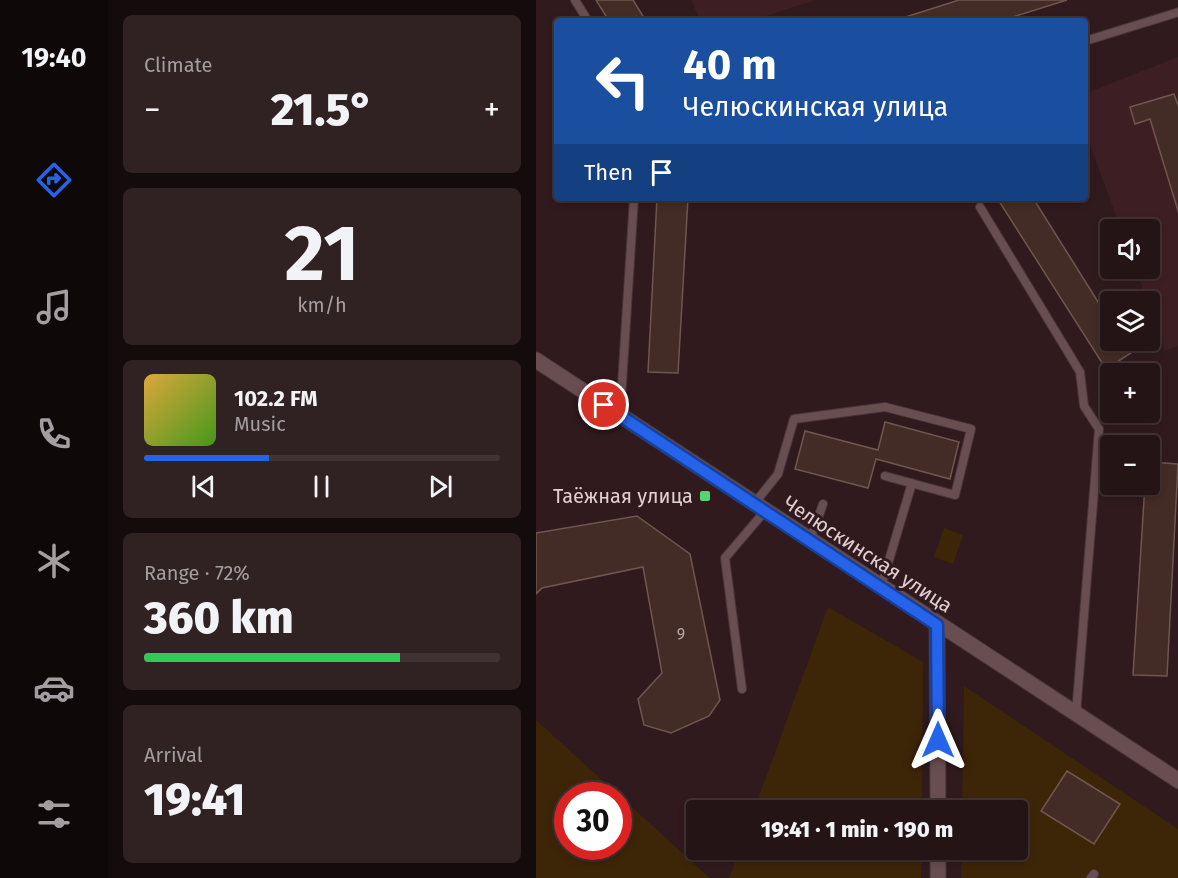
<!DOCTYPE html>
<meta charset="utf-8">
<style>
:root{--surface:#241416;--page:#302123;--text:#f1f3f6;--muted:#a39ea1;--line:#413335;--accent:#2563eb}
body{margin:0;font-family:"Fira Sans",sans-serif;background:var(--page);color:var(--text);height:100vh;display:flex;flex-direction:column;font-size:22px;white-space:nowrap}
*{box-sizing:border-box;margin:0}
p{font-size:20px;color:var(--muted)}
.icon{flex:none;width:33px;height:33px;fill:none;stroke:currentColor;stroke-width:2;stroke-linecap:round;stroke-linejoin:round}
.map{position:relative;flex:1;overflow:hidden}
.side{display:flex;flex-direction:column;gap:15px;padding:15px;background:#140b0c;width:428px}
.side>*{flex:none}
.guide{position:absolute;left:18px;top:18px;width:534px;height:183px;border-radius:6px;box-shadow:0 3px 9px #0003,0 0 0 2px var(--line);background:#1a4fa0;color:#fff;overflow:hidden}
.buttons{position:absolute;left:564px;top:219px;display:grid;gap:12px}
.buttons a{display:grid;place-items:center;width:60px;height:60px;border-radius:6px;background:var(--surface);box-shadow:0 3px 9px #0003,0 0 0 2px var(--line);font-size:30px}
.speed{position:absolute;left:18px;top:782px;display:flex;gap:12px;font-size:30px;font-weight:700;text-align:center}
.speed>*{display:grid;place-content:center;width:78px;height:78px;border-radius:50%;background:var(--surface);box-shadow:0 3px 9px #0003,0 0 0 2px var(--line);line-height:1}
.speed .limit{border:9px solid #d22;background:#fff;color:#111}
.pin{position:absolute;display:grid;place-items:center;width:51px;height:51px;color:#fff;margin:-26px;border:3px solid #fff;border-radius:50%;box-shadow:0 2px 6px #0007}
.me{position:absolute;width:66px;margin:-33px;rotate:0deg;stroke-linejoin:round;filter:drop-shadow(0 0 4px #0008)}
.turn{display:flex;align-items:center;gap:21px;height:126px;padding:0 30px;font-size:27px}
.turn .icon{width:78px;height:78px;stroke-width:2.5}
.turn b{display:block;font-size:42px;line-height:51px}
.then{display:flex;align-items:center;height:57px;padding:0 30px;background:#0003;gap:12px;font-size:22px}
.big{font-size:45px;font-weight:800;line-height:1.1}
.side .card{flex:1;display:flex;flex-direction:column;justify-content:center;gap:9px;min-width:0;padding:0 21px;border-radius:9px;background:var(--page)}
.side .dial{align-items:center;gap:0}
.dial b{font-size:78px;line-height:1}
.song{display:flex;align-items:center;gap:18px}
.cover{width:72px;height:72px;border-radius:9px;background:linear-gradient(135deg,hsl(40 70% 55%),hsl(100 70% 35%))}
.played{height:6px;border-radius:3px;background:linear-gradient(90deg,var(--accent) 35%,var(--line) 35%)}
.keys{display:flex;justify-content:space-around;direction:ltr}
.heat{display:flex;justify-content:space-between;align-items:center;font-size:33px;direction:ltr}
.charge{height:9px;border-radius:4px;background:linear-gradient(90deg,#34c759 72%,var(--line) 0)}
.trip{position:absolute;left:150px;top:800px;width:342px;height:60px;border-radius:6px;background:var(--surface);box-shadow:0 3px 9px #0003,0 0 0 2px var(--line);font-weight:800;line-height:60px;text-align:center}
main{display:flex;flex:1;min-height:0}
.dock{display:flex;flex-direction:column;width:108px;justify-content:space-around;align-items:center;background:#0e0809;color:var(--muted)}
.dock .icon{width:42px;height:42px}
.dock .current{color:var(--accent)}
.dock b{font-size:27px;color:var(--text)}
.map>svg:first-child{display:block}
</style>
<main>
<nav class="dock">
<b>19:40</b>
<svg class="icon current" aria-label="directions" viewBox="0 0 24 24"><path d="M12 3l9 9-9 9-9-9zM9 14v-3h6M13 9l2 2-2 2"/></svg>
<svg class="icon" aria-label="music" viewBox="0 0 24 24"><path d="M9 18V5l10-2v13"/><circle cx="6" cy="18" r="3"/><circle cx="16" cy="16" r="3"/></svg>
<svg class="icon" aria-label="phone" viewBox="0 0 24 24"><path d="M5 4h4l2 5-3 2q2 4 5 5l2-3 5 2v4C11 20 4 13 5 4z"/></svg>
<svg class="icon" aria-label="climate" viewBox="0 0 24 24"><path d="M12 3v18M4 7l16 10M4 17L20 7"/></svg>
<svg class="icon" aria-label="car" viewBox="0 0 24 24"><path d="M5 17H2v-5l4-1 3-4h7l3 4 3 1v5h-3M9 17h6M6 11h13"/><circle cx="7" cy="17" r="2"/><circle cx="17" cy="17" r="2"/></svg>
<svg class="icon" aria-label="filters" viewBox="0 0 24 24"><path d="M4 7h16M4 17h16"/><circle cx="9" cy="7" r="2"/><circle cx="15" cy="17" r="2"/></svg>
</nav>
<section class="side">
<div class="card"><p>Climate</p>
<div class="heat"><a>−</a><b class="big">21.5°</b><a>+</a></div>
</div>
<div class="card dial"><b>21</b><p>km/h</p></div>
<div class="card">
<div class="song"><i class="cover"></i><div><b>102.2 FM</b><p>Music</p></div></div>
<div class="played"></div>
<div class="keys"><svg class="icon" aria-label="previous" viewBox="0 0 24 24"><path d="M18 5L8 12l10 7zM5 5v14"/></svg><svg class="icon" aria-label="pause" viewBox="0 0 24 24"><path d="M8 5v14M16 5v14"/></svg><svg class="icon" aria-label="next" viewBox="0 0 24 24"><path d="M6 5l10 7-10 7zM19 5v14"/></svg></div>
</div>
<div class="card"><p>Range · 72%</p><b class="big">360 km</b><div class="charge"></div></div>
<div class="card"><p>Arrival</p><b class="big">19:41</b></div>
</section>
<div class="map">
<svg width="643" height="878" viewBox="0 0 643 878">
<rect width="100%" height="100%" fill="#301a1d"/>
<path fill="#3d1f23" d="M155 0H280L214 21 164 20Z
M642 57V346L629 351 614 302 611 301 599 269 614 268V230L585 229 549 131V103L553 92Z"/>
<path fill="#3d2508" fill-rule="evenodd" d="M408 528 427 535 417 564 398 557Z
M292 607 387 662 386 810H218Z
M428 686 642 829V878H425L426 849H482V810H426Z
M0 720 174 878H0ZM32 795H82V846H32Z
M204 849H386L385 878H193Z"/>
<path fill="#432c25" stroke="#70564e" stroke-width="1.5" d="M60 0H97L110 21H73Z
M423 0H531L464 21H357Z
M638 94 643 108V214L614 119 599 124 594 107Z
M121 198H152L142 373 112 372Z
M461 198H497L574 321V340H587L595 353 570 369Z
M349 422 423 442 414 479 340 459 332 488 259 469 269 431 342 450Z
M614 462 642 464 631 676 597 675 609 484H614Z
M101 516 154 554 184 700 173 716 135 733 108 725 102 699 126 673 107 567 6 588 0 594V533Z
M531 771 584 804 558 844 505 811Z"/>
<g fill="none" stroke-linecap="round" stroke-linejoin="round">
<g stroke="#473537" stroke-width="10">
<path id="lane" d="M39 0 52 21
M549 41 643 12
M444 207 544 372 548 406 563 429 540 714
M84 415 98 198
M218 504 242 474 258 419 349 407 435 429 419 495 349 476
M274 541 287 504
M345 587 376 483
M206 689 189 558 229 511
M555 878 558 874"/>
</g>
<g stroke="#473537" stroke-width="17">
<path id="street" d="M401 625 402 810
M402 849V878"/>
</g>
<g stroke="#473537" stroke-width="17">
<path id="secondary" d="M0 360 643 781"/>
</g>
<use href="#lane" stroke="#694e51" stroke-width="8"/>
<use href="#street" stroke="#694e51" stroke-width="15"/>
<use href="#secondary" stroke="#694e51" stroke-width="15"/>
</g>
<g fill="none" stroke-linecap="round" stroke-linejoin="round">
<g stroke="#184099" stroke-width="15">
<path id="route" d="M68 405 401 625 402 740"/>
</g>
<use href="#route" stroke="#2563eb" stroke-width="10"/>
</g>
<rect fill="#51d674" stroke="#301a1d" stroke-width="2" x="163" y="490" width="12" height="12" rx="3"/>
<g text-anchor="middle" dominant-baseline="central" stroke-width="6" stroke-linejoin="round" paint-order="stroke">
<g font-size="16" fill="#b9a7a6">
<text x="145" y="634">9</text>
</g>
<g font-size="20" fill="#e0d0d1" stroke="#301a1d" text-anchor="end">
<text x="157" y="496">Таёжная улица</text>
</g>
<g font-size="20" fill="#e0d0d1" stroke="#301a1d">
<text transform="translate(332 554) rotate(33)">Челюскинская улица</text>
</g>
</g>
</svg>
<div class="buttons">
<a><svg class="icon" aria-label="sound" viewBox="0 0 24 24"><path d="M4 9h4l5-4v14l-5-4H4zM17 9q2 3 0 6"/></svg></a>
<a><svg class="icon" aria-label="layers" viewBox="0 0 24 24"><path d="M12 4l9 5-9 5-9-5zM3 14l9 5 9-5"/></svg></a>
<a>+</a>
<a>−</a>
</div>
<div class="speed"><div class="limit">30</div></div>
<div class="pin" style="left:68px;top:405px;background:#d93025"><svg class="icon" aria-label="arrive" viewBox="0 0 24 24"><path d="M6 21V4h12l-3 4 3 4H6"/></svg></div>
<svg class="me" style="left:402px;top:740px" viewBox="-20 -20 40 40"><path d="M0-17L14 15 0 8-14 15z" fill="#2563eb" stroke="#fff" stroke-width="4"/></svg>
<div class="trip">19:41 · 1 min · 190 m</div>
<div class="guide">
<div class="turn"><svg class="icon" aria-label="left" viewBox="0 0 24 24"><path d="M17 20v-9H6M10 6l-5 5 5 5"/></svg><div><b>40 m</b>Челюскинская улица</div></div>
<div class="then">Then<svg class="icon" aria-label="arrive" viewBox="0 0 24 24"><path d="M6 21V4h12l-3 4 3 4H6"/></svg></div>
</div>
</div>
</main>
